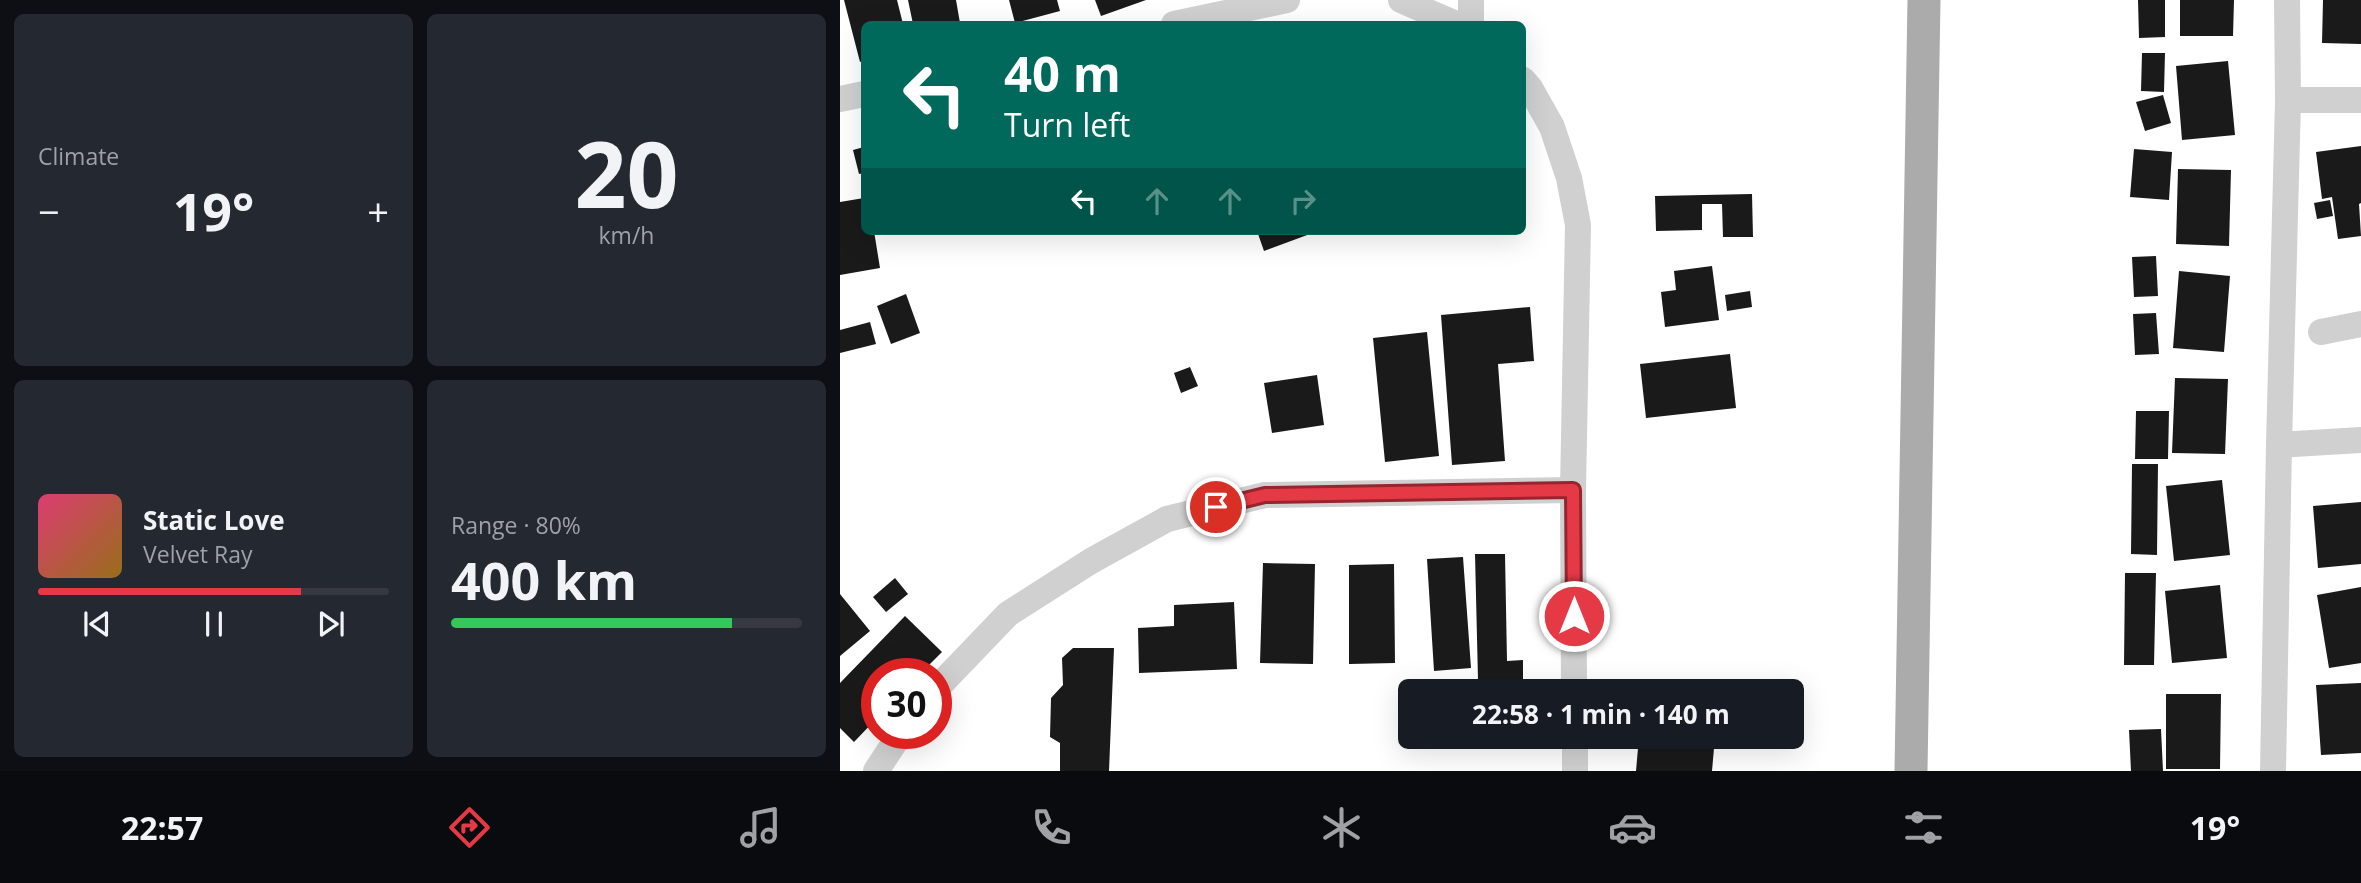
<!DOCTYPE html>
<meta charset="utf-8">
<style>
:root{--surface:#171b24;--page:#242831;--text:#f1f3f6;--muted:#9ea1a6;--line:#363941;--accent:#e63946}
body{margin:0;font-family:"Open Sans",sans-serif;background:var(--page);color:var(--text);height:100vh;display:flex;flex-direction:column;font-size:26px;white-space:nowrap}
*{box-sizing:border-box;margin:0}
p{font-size:23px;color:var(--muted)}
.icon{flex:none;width:38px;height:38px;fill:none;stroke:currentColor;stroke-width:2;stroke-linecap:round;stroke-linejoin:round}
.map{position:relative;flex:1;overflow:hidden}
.details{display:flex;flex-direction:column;gap:14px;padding:14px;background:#0d0f14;width:840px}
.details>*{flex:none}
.banner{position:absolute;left:21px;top:21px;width:665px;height:214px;border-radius:10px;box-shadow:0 7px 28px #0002;background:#00695c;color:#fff;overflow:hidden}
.speed{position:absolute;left:21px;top:658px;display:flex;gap:14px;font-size:35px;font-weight:700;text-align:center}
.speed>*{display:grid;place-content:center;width:91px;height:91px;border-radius:50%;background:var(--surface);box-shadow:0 7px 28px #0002;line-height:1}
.speed .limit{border:10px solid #d22;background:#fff;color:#111}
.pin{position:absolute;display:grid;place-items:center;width:60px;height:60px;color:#fff;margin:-30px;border:4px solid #fff;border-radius:50%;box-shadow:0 2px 7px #0007}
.me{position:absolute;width:77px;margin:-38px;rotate:0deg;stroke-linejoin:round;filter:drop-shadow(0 0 5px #0008)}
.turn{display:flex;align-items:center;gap:24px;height:147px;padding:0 28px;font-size:32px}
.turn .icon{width:91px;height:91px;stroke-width:2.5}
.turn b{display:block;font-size:49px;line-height:60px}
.lanes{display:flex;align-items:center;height:66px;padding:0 28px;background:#0003;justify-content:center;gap:35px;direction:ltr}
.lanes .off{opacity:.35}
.big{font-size:52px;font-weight:700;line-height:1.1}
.details .card{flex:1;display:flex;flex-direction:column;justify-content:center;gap:10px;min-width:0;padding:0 24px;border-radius:10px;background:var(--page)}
.details .dial{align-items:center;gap:0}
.dial b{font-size:91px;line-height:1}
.song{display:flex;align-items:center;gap:21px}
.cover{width:84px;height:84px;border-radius:10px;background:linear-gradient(135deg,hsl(340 70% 55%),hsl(40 70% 35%))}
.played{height:7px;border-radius:4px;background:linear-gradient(90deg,var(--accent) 75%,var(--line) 75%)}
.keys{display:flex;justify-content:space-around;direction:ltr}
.heat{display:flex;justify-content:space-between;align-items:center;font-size:38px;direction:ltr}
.charge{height:10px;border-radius:5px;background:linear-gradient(90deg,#34c759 80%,var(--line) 0)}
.details .tiles{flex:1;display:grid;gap:14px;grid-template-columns:repeat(2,1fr)}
.trip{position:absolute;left:558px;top:679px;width:406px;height:70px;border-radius:10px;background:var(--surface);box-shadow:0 7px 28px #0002;font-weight:700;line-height:70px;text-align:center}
.dock{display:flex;height:112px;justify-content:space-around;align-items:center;background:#090b0e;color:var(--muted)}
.dock .icon{width:49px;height:49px}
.dock .selected{color:var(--accent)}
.dock b{font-size:32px;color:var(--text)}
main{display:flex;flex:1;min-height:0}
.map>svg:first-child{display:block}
</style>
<main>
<section class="details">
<div class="tiles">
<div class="card"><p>Climate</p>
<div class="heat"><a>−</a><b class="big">19°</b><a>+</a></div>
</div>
<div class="card dial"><b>20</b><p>km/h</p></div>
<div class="card">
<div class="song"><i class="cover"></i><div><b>Static Love</b><p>Velvet Ray</p></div></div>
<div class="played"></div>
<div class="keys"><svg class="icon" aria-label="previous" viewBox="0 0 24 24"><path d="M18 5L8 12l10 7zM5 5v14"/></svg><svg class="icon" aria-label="pause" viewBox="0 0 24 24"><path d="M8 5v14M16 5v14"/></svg><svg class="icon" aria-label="next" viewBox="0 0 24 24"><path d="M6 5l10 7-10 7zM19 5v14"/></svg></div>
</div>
<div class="card"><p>Range · 80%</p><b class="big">400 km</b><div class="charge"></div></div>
</div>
</section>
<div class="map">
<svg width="1521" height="771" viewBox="0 0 1521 771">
<rect width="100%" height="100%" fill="#fff"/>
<path fill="#1a1a1a" d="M4 0H57L63 24H24V60L20 62Z
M68 0H116L120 23 73 24Z
M169 0H217L220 11 175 23Z
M255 0H306L261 16Z
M1298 0H1325V37L1299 38Z
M1340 0H1394L1393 36H1340Z
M1483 0H1521V44L1482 43Z
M1302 53H1325L1324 92 1301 91Z
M1388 61 1395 135 1342 140 1336 66Z
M1323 95 1331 123 1305 131 1296 102Z
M1521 146V203L1519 204 1521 236 1498 239 1492 197 1482 199 1476 152Z
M24 147V173L19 174 13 150Z
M1294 149 1332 152 1329 200 1290 197Z
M1338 169 1391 170 1389 246 1336 244Z
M912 194 913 237H883L882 204H862V230L816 231 815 196Z
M24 198V231H34L40 268 0 275V202Z
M1490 200 1493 216 1477 219 1474 203Z
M417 231H478L424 251Z
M1316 256 1318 296 1294 297 1292 257Z
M872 266 879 320 825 327 821 292 836 290 834 271Z
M1339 271 1390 276 1384 352 1333 348Z
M910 291 912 307 887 311 885 295Z
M66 294 80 333 51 344 37 306Z
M690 307 694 361 658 364 665 461 612 465 601 315Z
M1316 313 1319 354 1295 355 1293 314Z
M30 322 36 344 0 353V330Z
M587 332 599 456 545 462 533 338Z
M890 354 896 408 806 418 800 364Z
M350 367 358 386 341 393 334 373Z
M477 375 484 425 432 433 424 383Z
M1335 378 1388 379 1385 454 1332 453Z
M1296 411H1329L1328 459H1295Z
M1292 464H1318L1317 555 1291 554Z
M1382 480 1390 555 1334 561 1326 486Z
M1521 502V564L1478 568 1473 506Z
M635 554H665L667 661 683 660V679L638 680Z
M623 557 631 668 594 671 587 559Z
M423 563 475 564 473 664 420 663Z
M554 564 555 663 509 664V565Z
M1285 573H1316L1314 665H1284Z
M55 578 68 594 46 612 33 597Z
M1380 585 1387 658 1332 663 1325 591Z
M1521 587V663L1489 668 1477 595Z
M0 594 30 631 0 656Z
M394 602 397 669 299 673 298 628 334 626V605Z
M65 616 102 652 80 674H37V718L14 742 0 728V683Z
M233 648H274L269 771H220V743L210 737 211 698 223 685 222 658Z
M1521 683V753L1481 755 1476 685Z
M1326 694H1381L1380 769H1326Z
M1321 729 1323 771H1291L1289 730Z
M799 737H875L872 771H796Z"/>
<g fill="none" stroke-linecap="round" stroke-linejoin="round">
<path stroke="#d0d0d0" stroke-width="26" d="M561 0 616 24
M631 0V24
M334 24 447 0
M682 79 690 88 712 127 729 178 738 225 733 490 734 691
M0 99 24 94
M1448 100H1521
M1481 332 1521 324
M1439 445 1521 440
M96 689 168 614 251 561 327 519 425 495 733 490
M735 737V771
M36 771 61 733
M1433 771 1439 445 1448 100 1447 0"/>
<path stroke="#ababab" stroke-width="33" d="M1071 771 1084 0"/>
</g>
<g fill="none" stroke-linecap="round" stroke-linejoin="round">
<g stroke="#96252e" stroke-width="18">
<path id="route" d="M376 507 425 495 733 490 734 616"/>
</g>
<use href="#route" stroke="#e63946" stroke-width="12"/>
</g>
</svg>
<div class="speed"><div class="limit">30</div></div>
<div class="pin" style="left:376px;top:507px;background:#d93025"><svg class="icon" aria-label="arrive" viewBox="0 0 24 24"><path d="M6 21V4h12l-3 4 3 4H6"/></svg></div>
<svg class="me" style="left:734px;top:616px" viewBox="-20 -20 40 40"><circle r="17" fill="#e63946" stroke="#fff" stroke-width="3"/><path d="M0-11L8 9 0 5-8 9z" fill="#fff"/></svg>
<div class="trip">22:58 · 1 min · 140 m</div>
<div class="banner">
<div class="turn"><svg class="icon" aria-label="left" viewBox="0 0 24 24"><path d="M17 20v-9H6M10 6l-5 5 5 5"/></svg><div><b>40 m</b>Turn left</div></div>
<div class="lanes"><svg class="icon" aria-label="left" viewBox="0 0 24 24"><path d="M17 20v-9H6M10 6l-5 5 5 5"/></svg><svg class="icon off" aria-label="ahead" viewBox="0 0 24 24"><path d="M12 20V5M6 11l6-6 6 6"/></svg><svg class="icon off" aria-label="ahead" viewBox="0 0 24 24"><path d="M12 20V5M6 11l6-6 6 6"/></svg><svg class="icon off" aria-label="right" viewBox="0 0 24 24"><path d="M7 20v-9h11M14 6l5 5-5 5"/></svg></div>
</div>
</div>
</main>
<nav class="dock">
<b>22:57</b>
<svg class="icon selected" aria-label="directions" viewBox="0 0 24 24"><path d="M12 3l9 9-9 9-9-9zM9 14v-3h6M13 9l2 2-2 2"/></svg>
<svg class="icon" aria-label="music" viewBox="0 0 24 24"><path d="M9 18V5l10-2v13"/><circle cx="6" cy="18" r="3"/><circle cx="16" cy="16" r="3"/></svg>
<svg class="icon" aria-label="phone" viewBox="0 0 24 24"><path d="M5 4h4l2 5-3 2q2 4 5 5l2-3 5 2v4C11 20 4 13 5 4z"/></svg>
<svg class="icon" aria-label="climate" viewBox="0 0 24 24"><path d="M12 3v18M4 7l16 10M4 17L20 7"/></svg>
<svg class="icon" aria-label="car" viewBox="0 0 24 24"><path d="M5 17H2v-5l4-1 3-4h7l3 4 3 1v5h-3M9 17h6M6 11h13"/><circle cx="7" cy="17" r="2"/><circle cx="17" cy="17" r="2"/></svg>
<svg class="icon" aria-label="filters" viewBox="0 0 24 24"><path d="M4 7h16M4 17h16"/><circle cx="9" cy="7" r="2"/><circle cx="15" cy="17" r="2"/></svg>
<b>19°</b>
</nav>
